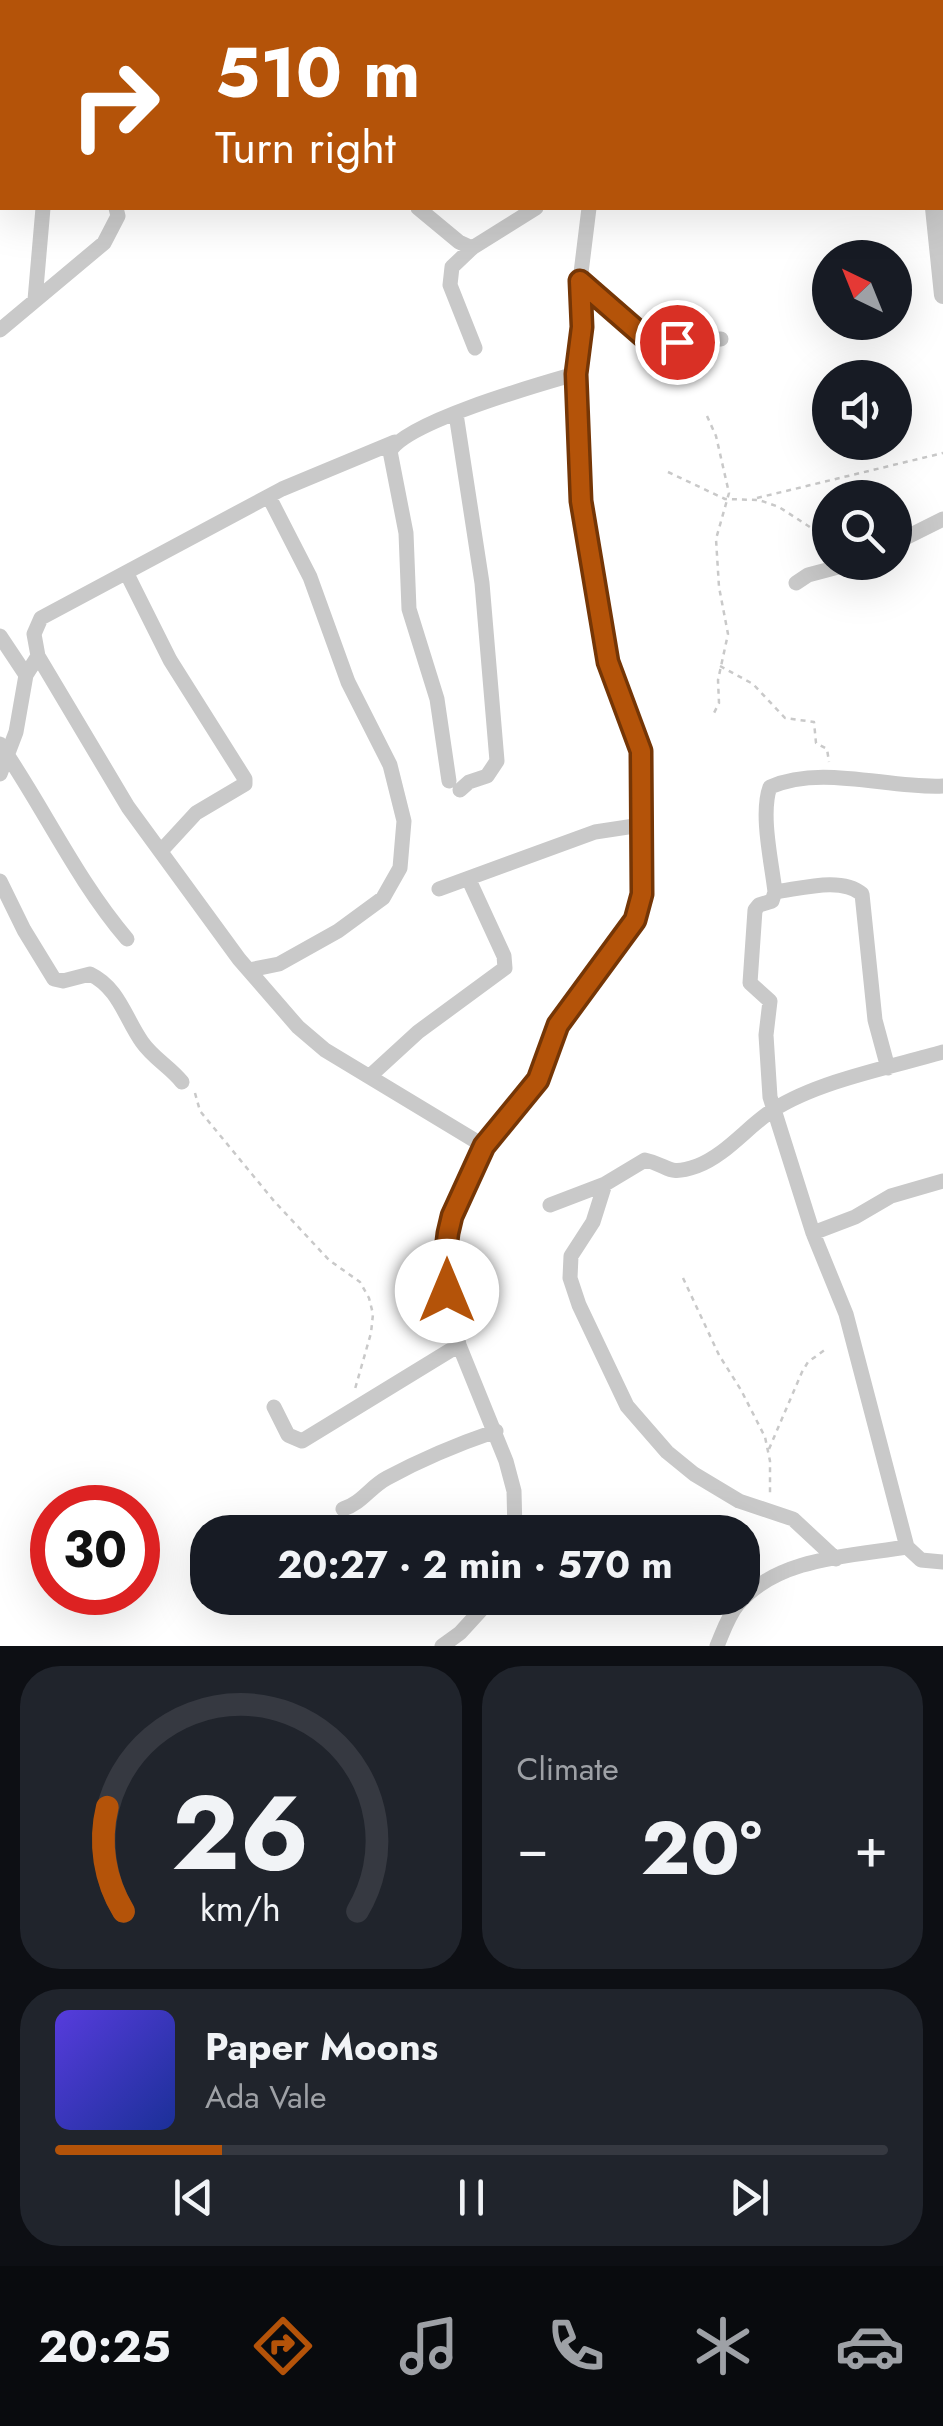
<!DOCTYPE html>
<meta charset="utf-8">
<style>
:root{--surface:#171b24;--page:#20242c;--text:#f1f3f6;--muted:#9ea1a6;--line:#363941;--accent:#b45309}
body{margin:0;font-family:Jost,sans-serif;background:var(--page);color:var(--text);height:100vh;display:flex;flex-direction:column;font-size:38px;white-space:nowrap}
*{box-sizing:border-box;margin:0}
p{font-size:32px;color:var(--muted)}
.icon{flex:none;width:55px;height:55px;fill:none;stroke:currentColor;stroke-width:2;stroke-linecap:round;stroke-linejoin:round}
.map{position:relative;height:1646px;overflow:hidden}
.drawer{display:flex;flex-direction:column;gap:20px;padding:20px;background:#0d0f14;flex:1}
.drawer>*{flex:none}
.banner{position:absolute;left:0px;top:0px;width:945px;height:210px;box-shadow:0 10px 40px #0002;background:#b45309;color:#fff;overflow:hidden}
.needle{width:65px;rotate:317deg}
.fabs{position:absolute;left:812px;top:240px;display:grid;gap:20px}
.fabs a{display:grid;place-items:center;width:100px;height:100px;border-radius:50%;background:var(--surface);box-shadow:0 10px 40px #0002;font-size:50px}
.speed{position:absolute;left:30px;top:1485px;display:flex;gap:20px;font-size:50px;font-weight:700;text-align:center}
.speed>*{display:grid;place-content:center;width:130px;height:130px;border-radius:50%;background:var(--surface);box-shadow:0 10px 40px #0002;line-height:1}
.speed .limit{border:15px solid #d22;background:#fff;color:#111}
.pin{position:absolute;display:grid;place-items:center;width:85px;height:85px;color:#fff;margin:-42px;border:5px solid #fff;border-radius:50%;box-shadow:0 2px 10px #0007}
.me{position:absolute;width:110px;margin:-55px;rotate:0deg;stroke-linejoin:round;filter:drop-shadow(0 0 8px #0008)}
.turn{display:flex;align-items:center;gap:35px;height:210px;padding:0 50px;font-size:45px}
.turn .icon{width:130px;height:130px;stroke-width:2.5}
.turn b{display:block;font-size:70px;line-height:85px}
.big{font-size:75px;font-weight:700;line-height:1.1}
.drawer .widget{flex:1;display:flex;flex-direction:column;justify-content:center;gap:15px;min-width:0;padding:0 35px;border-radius:40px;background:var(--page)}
.drawer .dial{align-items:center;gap:0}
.dial svg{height:260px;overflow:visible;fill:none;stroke:var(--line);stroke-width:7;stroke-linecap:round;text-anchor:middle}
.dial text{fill:var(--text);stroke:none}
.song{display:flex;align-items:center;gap:30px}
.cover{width:120px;height:120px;border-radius:15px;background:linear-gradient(135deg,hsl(250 70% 55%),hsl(230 70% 35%))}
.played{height:10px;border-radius:5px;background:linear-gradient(90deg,var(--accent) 20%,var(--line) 20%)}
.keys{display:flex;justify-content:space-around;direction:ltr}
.heat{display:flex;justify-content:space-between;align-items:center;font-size:55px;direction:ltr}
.drawer .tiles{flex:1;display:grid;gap:20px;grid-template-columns:1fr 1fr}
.widget:last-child{grid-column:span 2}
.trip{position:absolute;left:190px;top:1515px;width:570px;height:100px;border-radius:40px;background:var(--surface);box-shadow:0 10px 40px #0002;font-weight:700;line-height:100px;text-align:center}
.tabs{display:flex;height:160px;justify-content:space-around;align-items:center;background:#090b0e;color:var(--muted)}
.tabs .icon{width:70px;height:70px}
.tabs .current{color:var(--accent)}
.tabs b{font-size:45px;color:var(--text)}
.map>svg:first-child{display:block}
</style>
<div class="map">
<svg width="943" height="1646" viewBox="0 0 943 1646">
<rect width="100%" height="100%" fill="#fff"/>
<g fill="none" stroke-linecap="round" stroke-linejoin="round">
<path stroke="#c9c9c9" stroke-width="2.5" stroke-dasharray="5 5" stroke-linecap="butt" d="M0 199 2 197
M707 416 716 436 729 493 716 539 719 587 728 634 718 680 719 703 714 713
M668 472 725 499 759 500 779 507 816 531 827 554
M757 498 943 453
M720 666 753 684 785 718 814 722 816 743 827 749 829 762
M195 1093 200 1111 274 1201 329 1260 360 1282 369 1298 373 1314 371 1333 355 1389
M683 1278 719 1355 741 1390 765 1437 770 1461V1494
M769 1449 802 1372 808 1362 826 1349"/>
<path stroke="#c9c9c9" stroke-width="15" d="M115 2 118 0
M377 2 380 0
M667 2 668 0
M0 108 2 110
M418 208 459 242 472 248
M580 281 650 342 721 339
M35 300 43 208
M0 330 104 243 118 216 116 208
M475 348 450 285 452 267 472 248 536 208
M456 414 482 583 497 761 487 776 469 782 460 790
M895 543 943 519
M127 574 170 660 245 779V784L196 813 161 851
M796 583 808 575 857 562
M0 636 26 675 16 732 0 774
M38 656 128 807 239 959 298 1027 325 1050 484 1146
M26 675 38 656 34 634 41 618 282 489 395 442
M0 744C44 808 76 879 127 939
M449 781 437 699 409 609 406 533 390 451C409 421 537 385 575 374
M0 881 24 930 54 979 63 981 90 974C119 988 125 1018 142 1042 153 1058 170 1067 182 1082
M439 889 595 832 641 825
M775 892C800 889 841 876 862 894L875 1020 888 1068
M249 970 279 964 338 931 383 898 400 868 404 821 390 765 348 682 310 577 269 497
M370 1076 418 1032 505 968 504 956 469 880
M605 1184 593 1222 571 1256 570 1278 579 1305 627 1406 667 1452 694 1474 739 1501 793 1519 836 1559
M550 1205 605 1184 645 1160C670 1165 666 1177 697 1166 726 1155 747 1127 773 1110 818 1081 891 1067 943 1052
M813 1233 855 1217 891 1196 943 1181
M274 1407 288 1435 302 1441 459 1345
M343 1509C362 1503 370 1487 387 1478 422 1459 458 1444 496 1431
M515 1532 514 1491 506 1461 459 1345 447 1291 445 1266 447 1233 484 1146 538 1079 558 1025 635 920 641 894V751L607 662 579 480 575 374 582 327 579 289 589 208
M907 1547 846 1314 813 1233 770 1097 766 1035 770 1001 750 983 755 910 759 905 772 901 775 892C772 864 760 814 770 787 822 764 889 789 943 786
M442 1646 460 1633 492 1598
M717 1646C723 1632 728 1616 738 1604 778 1557 852 1556 907 1547L921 1560 943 1562"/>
<path stroke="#c9c9c9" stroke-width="18" d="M889 0V2
M934 208 943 295"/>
</g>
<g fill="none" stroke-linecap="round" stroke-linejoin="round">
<g stroke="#753606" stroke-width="25">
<path id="route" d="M447 1291 444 1266 448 1233 452 1216 484 1146 538 1080 558 1025 635 920 642 894 641 751 608 662 581 501 576 374 582 327 580 281 650 342H677"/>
</g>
<use href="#route" stroke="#b45309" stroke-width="18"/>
</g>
</svg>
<div class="fabs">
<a><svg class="needle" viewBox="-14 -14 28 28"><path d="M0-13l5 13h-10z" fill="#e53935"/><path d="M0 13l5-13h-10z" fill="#9ea1a6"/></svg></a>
<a><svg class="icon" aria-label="sound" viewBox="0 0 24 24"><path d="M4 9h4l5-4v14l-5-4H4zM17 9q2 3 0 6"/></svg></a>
<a><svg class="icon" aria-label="search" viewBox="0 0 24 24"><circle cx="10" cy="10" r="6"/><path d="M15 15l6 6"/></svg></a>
</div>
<div class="speed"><div class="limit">30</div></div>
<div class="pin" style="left:677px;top:342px;background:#d93025"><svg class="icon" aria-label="arrive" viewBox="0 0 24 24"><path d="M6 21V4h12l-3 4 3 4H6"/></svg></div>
<svg class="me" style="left:447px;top:1291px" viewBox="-20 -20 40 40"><circle r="19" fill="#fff"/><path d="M0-13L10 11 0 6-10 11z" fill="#b45309"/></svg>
<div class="trip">20:27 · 2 min · 570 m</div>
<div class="banner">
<div class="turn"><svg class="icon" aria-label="right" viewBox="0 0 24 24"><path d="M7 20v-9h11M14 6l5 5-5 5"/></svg><div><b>510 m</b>Turn right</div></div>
</div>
</div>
<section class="drawer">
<div class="tiles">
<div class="widget dial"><svg viewBox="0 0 100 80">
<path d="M14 69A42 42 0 1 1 86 69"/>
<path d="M14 69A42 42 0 0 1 9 37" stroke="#b45309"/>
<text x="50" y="56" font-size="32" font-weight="700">26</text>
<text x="50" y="72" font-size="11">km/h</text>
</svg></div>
<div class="widget"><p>Climate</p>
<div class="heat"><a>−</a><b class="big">20°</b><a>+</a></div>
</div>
<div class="widget">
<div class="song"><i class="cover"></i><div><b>Paper Moons</b><p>Ada Vale</p></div></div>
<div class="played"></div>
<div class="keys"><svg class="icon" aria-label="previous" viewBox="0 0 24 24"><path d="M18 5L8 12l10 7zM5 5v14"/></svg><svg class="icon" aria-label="pause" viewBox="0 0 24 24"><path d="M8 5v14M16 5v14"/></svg><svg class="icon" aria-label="next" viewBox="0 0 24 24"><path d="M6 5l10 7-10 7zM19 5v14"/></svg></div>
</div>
</div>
</section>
<nav class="tabs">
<b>20:25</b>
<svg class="icon current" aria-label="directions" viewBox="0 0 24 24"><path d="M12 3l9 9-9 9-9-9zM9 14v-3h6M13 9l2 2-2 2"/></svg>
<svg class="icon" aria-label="music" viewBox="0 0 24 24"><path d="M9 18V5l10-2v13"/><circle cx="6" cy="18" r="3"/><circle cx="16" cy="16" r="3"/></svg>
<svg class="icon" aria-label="phone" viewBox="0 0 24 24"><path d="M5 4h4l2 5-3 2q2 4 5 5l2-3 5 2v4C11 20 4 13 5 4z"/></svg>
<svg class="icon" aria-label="climate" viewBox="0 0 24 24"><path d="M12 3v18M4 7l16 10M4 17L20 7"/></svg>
<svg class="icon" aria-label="car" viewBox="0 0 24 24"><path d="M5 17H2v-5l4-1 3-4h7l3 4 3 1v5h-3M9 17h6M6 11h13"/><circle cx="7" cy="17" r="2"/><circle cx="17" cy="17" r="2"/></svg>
</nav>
